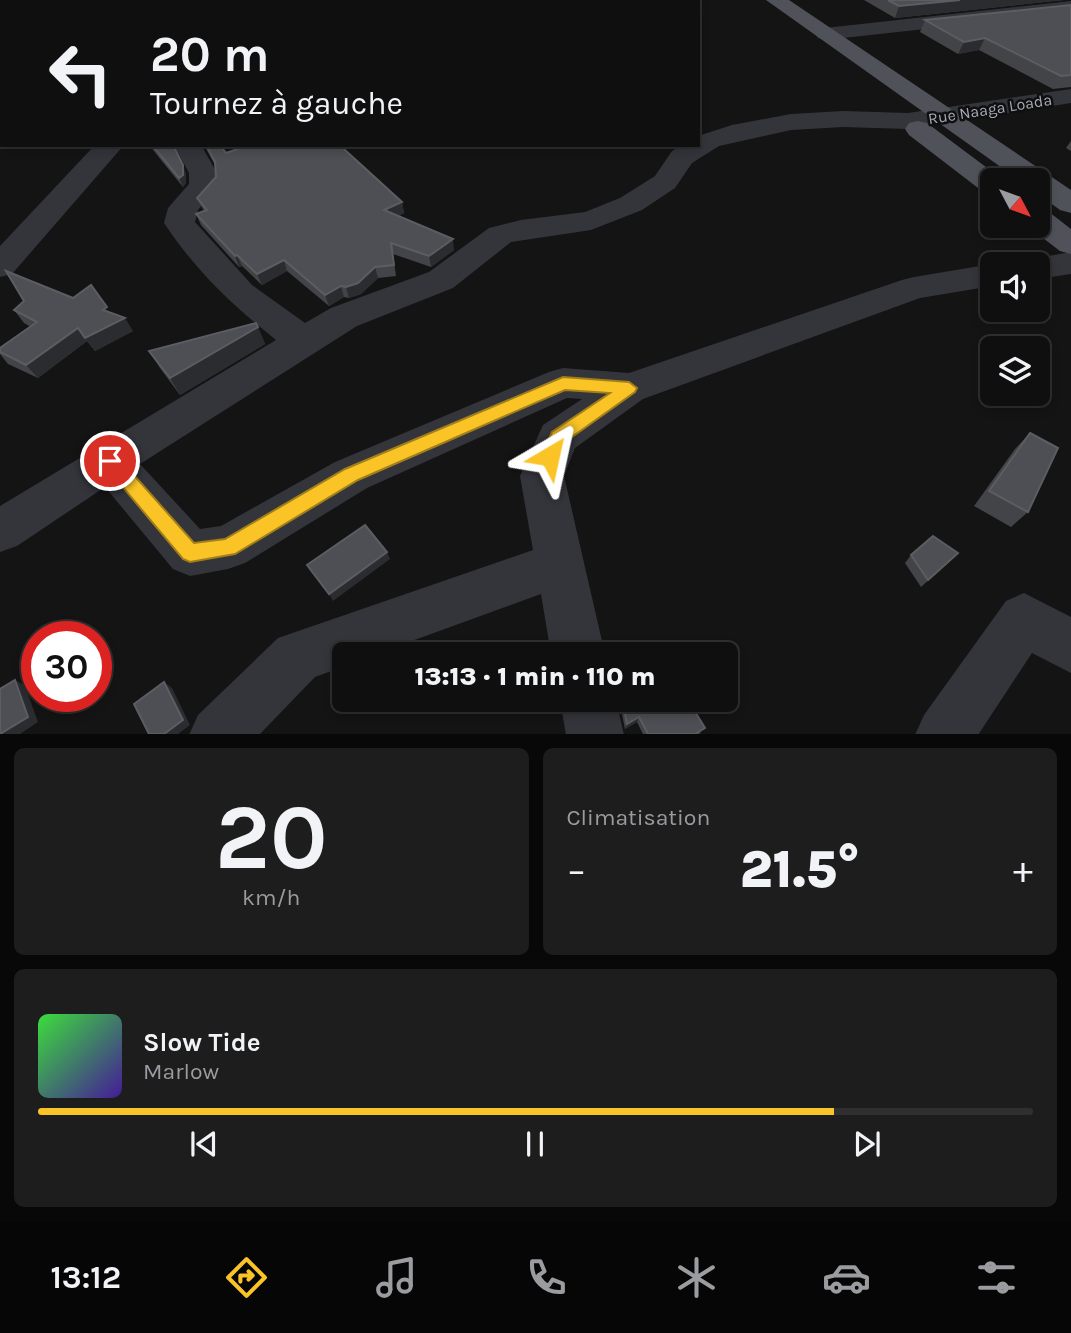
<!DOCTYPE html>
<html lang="fr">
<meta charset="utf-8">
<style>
:root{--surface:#0f0f10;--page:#1d1d1e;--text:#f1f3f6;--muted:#9b9c9f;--line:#2f2f30;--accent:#fac427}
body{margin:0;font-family:Karla,sans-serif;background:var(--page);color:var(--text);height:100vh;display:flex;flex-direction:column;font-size:26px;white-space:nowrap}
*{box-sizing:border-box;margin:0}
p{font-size:23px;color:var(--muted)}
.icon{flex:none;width:38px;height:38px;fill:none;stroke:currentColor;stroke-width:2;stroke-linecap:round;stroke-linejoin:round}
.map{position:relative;height:734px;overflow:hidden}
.details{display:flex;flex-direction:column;gap:14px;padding:14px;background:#080809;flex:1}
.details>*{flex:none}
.guide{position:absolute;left:0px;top:0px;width:700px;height:147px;box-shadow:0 4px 10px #0003,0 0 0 2px var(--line);background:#0f0f10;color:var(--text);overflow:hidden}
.needle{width:46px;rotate:131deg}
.fabs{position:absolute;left:980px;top:168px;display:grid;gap:14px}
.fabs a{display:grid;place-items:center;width:70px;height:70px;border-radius:10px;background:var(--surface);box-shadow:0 4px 10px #0003,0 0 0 2px var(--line);font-size:35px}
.speed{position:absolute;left:21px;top:621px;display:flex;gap:14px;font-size:35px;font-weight:700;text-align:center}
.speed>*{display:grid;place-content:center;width:91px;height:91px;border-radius:50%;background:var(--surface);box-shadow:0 4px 10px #0003,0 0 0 2px var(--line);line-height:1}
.speed .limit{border:10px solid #d22;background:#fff;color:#111}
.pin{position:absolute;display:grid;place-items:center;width:60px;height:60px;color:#fff;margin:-30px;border:4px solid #fff;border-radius:50%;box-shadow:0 2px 7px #0007}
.me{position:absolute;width:77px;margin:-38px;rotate:36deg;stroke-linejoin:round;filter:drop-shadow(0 0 5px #0008)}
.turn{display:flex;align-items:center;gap:24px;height:147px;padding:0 35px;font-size:32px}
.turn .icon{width:91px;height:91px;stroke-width:2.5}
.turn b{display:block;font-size:49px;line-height:60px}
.big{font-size:52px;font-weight:800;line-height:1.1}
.details .widget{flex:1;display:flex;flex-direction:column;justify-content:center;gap:10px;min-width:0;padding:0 24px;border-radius:10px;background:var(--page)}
.details .dial{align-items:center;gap:0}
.dial b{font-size:91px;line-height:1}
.song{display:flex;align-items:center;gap:21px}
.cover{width:84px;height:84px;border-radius:10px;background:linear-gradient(135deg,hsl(120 70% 55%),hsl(260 70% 35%))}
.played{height:7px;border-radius:4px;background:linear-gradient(90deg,var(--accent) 80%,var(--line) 80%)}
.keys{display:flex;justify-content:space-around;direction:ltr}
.heat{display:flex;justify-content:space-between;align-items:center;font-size:38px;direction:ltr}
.details .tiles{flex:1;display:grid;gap:14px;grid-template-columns:1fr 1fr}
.widget:last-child{grid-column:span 2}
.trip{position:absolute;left:332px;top:642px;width:406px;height:70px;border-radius:10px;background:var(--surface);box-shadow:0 4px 10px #0003,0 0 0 2px var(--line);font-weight:800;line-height:70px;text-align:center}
.dock{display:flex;height:112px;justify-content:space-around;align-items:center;background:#060606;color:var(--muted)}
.dock .icon{width:49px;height:49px}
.dock .active{color:var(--accent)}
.dock b{font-size:32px;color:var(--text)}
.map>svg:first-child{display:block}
</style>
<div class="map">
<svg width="1071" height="735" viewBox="0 0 1071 735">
<rect width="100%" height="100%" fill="#141415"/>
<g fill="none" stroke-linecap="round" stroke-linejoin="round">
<path fill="#34353b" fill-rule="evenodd" d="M18 0H46L17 2Z
M233 0H253L233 2Z
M457 0H477L478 2H459Z
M543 0H563V2H544Z
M1071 1V13L825 40 818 38 815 34 818 30 825 28Z
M1071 89V103L908 129 843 127 791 130 719 146 692 163 675 188 642 210 591 230 511 242 453 288 357 326 140 464 200 529 221 526 335 462 549 372 563 368 629 373 902 280 914 277 992 264H993L992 286 920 298 643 399 575 448 564 476 605 654H551L541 594 376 654H345V666L315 677 259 735H189L198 715 278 638 533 550 520 476 543 425 582 399 567 398 367 488 245 563 228 569 190 576 173 569 105 487 17 546 0 552V506L276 340C230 303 197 272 164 223L168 208 189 184V173L174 145H201L217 173 218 186 198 210 195 222 252 285 305 323 331 308 429 272 489 228 521 220 585 212 620 198 655 176 672 151 682 145H698V136L732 125 791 114 843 111 908 113Z
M95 145H124L12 274 0 277V246Z
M1071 252V274L1038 279V264H1024L1026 260Z
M1024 593 1071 617V673L1032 653 978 735H915L924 715 1006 601Z
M560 700H616L624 735H566Z"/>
<path fill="#50525a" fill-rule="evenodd" d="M766 0H789L1071 190V213L1060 210 1038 194V180H1019Z
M918 121 927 123 1002 179 992 180V194L982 191 909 135 905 129 909 123Z
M1038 210 1049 212 1071 229V254L1060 251 1027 226H1038Z"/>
</g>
<path fill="#424448" d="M864 0H1064L895 18Z
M1071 5V87L1053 89 979 50 958 54 920 32 925 20Z
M1071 141V151L1066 148Z
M151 145H173L186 174V183L183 187 153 150Z
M204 145H220L226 153 345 150 402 202 404 213 398 216 454 250 431 267 393 254 396 276 378 278 361 294 349 298 344 297 329 306 287 271 262 285 242 266 239 267 201 225 196 214 204 211 197 198 216 177 215 165Z
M14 310 110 312 133 331 95 351 87 341 38 378 8 364 0 354V348L31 327 24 323Z
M256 323 265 344 180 395 160 368 149 351Z
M1030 433 1028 512 1011 527 974 506 1015 449Z
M958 553 921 587 905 563 911 555Z
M619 700H668L675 711 701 733 699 734H643L637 722 625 729Z"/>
<path fill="#2b2c2f" d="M960 0H1064L895 18 899 6Z
M985 38 979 50 958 54 964 42Z
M183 165 186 174V183L183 187 179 178Z
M402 202 404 213 386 220 384 210Z
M453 239 454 250 431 267 429 256Z
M237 255 242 266 239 267 235 256Z
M284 260 287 271 262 285 257 274Z
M375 267 378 278 361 294 349 298 346 287Z
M341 286 344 297 329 306 325 295Z
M125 318 133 331 95 351 85 338Z
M258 327 265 344 180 395 170 378Z
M78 328 87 341 38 378 26 365Z
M387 552 390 559 333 601 329 594Z
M15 680 25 686 38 722 20 734H1Z
M164 682 172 688 190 725 178 734H164Z
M639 717 637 722 625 729 627 724Z"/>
<path fill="#4d4f54" stroke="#5b5d63" stroke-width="2" d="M96 0H158L159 2H97Z
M888 0H960L899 6Z
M1071 5V75L1061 76 985 38 964 42 925 20Z
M2 10V92H0V11Z
M152 145H173L183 165V175L179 178Z
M206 145H220L226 153 249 145H341L345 150 402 202 384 210 453 239 429 256 391 243 394 265 375 267 358 283 346 287 341 286 325 295 284 260 257 274 237 255 235 256 196 214 207 210 197 198 216 177 215 162Z
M6 271 73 298 91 285 107 307 103 310 125 318 85 338 78 328 26 365 0 352V348L37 322 14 310 24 301Z
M256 323 258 327 170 378 149 351Z
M1030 433 1058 448 1028 512 989 491Z
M365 525 387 552 329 594 307 565Z
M933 536 958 553 928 580 911 555Z
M15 680 28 717 0 734V689Z
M164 682 183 720 164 734H149L134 704Z
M622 700H668L675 711 689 702 705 728 695 734H648L639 717 627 724Z"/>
<path fill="#fac427" stroke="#a27f19" stroke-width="2" d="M563 377 629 382 637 388 635 392 565 442 556 461 550 464 543 461 541 456 552 432 610 393 565 390 358 480 235 554 190 562 183 559 101 461 104 456 110 454 117 456 194 543 225 539 345 469Z"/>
<g text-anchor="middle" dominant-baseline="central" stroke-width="5" stroke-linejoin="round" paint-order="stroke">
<g font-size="16" fill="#a5a9b6" stroke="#0f0f10">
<text transform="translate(990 109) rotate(-9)">Rue Naaga Loada</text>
</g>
</g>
</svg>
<div class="fabs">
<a><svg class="needle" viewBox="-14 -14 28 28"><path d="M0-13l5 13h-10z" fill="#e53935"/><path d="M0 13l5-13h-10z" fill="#9b9c9f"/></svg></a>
<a><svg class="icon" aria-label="sound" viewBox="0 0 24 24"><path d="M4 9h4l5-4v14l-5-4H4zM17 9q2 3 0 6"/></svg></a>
<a><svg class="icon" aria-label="layers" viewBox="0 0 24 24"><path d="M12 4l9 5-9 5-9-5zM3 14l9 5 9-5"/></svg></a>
</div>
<div class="speed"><div class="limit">30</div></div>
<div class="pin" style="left:110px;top:461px;background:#d93025"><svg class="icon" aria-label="arrive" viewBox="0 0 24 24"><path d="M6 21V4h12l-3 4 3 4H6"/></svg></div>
<svg class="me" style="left:550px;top:456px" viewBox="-20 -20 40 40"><path d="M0-17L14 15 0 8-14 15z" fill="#fac427" stroke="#fff" stroke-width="4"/></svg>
<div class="trip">13:13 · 1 min · 110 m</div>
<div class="guide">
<div class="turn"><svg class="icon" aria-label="left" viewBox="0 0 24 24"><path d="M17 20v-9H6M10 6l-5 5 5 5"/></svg><div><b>20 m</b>Tournez à gauche</div></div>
</div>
</div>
<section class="details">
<div class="tiles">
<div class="widget dial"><b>20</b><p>km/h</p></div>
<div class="widget"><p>Climatisation</p>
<div class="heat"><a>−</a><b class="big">21.5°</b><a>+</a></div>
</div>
<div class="widget">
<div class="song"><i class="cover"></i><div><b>Slow Tide</b><p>Marlow</p></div></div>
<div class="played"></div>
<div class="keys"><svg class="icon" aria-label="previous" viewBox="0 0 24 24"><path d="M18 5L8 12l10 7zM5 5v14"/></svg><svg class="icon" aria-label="pause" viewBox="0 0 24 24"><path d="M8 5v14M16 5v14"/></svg><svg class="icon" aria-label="next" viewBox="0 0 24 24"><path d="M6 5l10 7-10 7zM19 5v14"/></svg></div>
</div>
</div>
</section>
<nav class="dock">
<b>13:12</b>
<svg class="icon active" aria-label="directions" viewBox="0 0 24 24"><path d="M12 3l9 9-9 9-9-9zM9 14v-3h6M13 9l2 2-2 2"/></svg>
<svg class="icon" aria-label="music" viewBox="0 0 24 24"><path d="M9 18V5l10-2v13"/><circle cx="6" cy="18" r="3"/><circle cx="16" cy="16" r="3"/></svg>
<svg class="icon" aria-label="phone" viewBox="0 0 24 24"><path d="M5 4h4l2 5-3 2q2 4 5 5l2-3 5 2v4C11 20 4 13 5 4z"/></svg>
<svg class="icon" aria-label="climate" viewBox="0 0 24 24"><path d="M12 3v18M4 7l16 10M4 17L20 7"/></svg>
<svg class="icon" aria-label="car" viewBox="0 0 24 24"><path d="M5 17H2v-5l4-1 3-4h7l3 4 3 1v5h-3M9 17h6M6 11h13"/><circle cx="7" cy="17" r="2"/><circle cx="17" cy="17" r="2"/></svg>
<svg class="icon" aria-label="filters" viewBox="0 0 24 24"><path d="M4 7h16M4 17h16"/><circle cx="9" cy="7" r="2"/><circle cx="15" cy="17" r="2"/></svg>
</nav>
